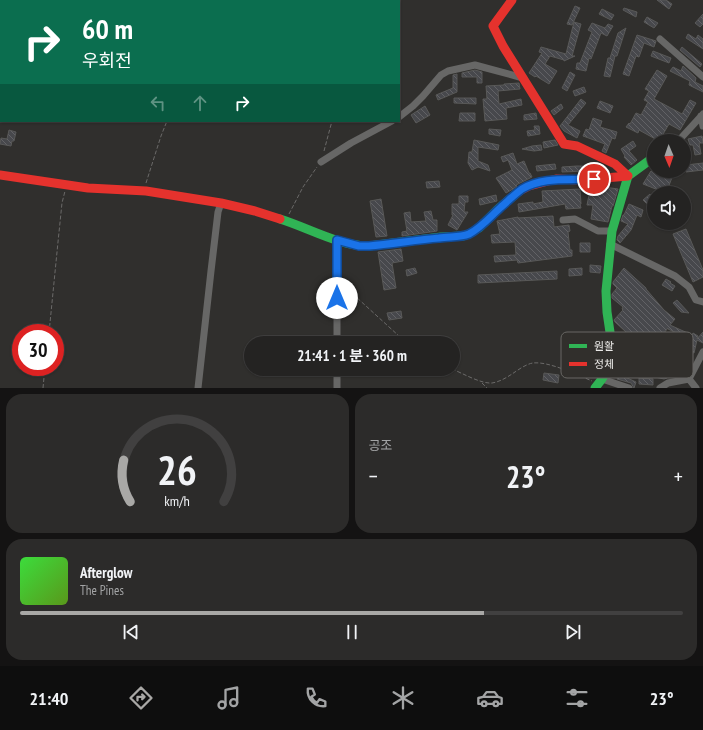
<!DOCTYPE html>
<html lang="ko">
<meta charset="utf-8">
<style>
:root{--surface:#242322;--page:#2c2b2a;--text:#f1f3f6;--muted:#a3a4a5;--line:#414040;--accent:#a9a8a6}
body{margin:0;font-family:"PT Sans Narrow","Noto Sans KR",sans-serif;background:var(--page);color:var(--text);height:100vh;display:flex;flex-direction:column;font-size:15px;white-space:nowrap}
*{box-sizing:border-box;margin:0}
p{font-size:13px;color:var(--muted)}
.icon{flex:none;width:22px;height:22px;fill:none;stroke:currentColor;stroke-width:2;stroke-linecap:round;stroke-linejoin:round}
.map{position:relative;height:388px;overflow:hidden}
.panel{display:flex;flex-direction:column;gap:6px;padding:6px;background:#141313;flex:1}
.panel>*{flex:none}
.top-card{position:absolute;left:0px;top:0px;width:400px;height:122px;box-shadow:0 1px 3px #0004,0 0 0 1px var(--line);background:#0b6e4f;color:#fff;overflow:hidden}
.needle{width:26px;rotate:178deg}
.tools{position:absolute;left:647px;top:134px;display:grid;gap:8px}
.tools a{display:grid;place-items:center;width:44px;height:44px;border-radius:50%;background:var(--surface);box-shadow:0 1px 3px #0004,0 0 0 1px var(--line);font-size:20px}
.speed{position:absolute;left:12px;top:324px;display:flex;gap:8px;font-size:20px;font-weight:700;text-align:center}
.speed>*{display:grid;place-content:center;width:52px;height:52px;border-radius:50%;background:var(--surface);box-shadow:0 1px 3px #0004,0 0 0 1px var(--line);line-height:1}
.speed .limit{border:6px solid #d22;background:#fff;color:#111}
.pin{position:absolute;display:grid;place-items:center;width:34px;height:34px;color:#fff;margin:-17px;border:2px solid #fff;border-radius:50%;box-shadow:0 1px 4px #0007}
.me{position:absolute;width:44px;margin:-22px;rotate:0deg;stroke-linejoin:round;filter:drop-shadow(0 0 3px #0008)}
.turn{display:flex;align-items:center;gap:14px;height:84px;padding:0 16px;font-size:18px}
.turn .icon{width:52px;height:52px;stroke-width:2.5}
.turn b{display:block;font-size:28px;line-height:34px}
.lanes{display:flex;align-items:center;height:38px;padding:0 16px;background:#0003;justify-content:center;gap:20px;direction:ltr}
.lanes .off{opacity:.35}
.big{font-size:30px;font-weight:700;line-height:1.1}
.panel .tile{flex:1;display:flex;flex-direction:column;justify-content:center;gap:6px;min-width:0;padding:0 14px;border-radius:16px;background:var(--page)}
.panel .dial{align-items:center;gap:0}
.dial svg{height:104px;overflow:visible;fill:none;stroke:var(--line);stroke-width:7;stroke-linecap:round;text-anchor:middle}
.dial text{fill:var(--text);stroke:none}
.song{display:flex;align-items:center;gap:12px}
.cover{width:48px;height:48px;border-radius:6px;background:linear-gradient(135deg,hsl(120 70% 55%),hsl(90 70% 35%))}
.played{height:4px;border-radius:2px;background:linear-gradient(90deg,var(--accent) 70%,var(--line) 70%)}
.keys{display:flex;justify-content:space-around;direction:ltr}
.heat{display:flex;justify-content:space-between;align-items:center;font-size:22px;direction:ltr}
.panel .tiles{flex:1;display:grid;gap:6px;grid-template-columns:1fr 1fr}
.tile:last-child{grid-column:span 2}
.trip{position:absolute;left:244px;top:336px;width:216px;height:40px;border-radius:20px;background:var(--surface);box-shadow:0 1px 3px #0004,0 0 0 1px var(--line);font-weight:700;line-height:40px;text-align:center}
.menu{display:flex;height:64px;justify-content:space-around;align-items:center;background:#0e0e0e;color:var(--muted)}
.menu .icon{width:28px;height:28px}
.menu .selected{color:var(--accent)}
.menu b{font-size:18px;color:var(--text)}
.map>svg:first-child{display:block}
</style>
<div class="map">
<svg width="703" height="388" viewBox="0 0 703 388">
<defs>
<pattern id="building-back-hatch" width="6" height="6" patternUnits="userSpaceOnUse"><rect width="6" height="6" fill="#47484c"/><path d="M-1 5l2 2M0 0l6 6M5-1l2 2" fill="none" stroke="#626266"/></pattern>
</defs>
<rect width="100%" height="100%" fill="#302f2d"/>
<path fill="url(#building-back-hatch)" stroke="#595958" d="M657 0H666L672 4 669 9Z
M575 6 580 8 572 25 567 24Z
M624 8 637 12 636 17 623 10Z
M602 9 614 15 611 20 599 14Z
M703 14V24L700 27 695 23Z
M647 17 658 23 654 28 644 22Z
M574 22 581 24 572 56H575L564 61V60L550 56 545 64 557 71 549 84 536 76 535 77 529 73 542 53 539 52 541 47 566 54Z
M592 23 605 28 608 24 613 26 607 36 601 33 591 59 589 58 586 71 576 69 577 63H580L592 32 588 30Z
M626 28 617 56H615L610 77 604 76 608 58H610L618 33Z
M688 34 696 39 698 35 703 39V49L686 38Z
M637 35 656 41 654 47 644 43 639 57 636 56 629 76 623 74Z
M682 47 702 64 700 67 680 50Z
M653 51 671 58 669 63 651 56Z
M683 66 696 78 695 82 703 86V92L689 85 690 81 670 71 673 67 681 71Z
M475 70 482 72V83H477V77H462V73Z
M657 70 667 76 654 99 682 114 690 100 696 103 680 130 669 124 659 141 639 130 638 133 626 127 629 123 630 124 636 113 641 115 648 102 644 100 649 91 645 89Z
M570 72 575 75 567 91 562 88Z
M457 74V92L438 100 436 95 453 88V75Z
M519 83 520 89 498 91 499 104 521 99 522 105 506 108 507 119 485 121 483 99H487L486 86 504 85V84Z
M584 87 586 92 575 96 573 91Z
M454 98H476V104L454 103Z
M581 99 586 103 568 125 580 131 577 138 564 131 560 126Z
M600 101 613 106 610 113 597 108Z
M561 104 563 108 554 115 551 111Z
M425 106 430 115 416 123 411 115Z
M460 113H475V121H459Z
M536 113 537 119 524 120V115Z
M593 118 602 121 600 127 617 132 615 139 612 138 606 153 602 151 605 144 583 136 586 129 589 130Z
M534 126H539L540 134 528 136 527 131 535 130Z
M489 129 501 130 500 136 489 134Z
M9 130 16 132 14 141H12L11 146 0 144 1 138 7 139Z
M702 136 703 143H699L701 154 695 155 693 145H690L688 139Z
M474 140 499 145 498 150 478 147V161L488 165 490 171 478 167 472 170 468 163 469 152H472Z
M555 140 558 145 544 148 543 142Z
M633 141 636 146 629 151 637 160 631 165 624 157 625 156 621 149Z
M541 145 542 150 534 151 522 149 532 146Z
M513 153 517 164 524 161 529 173H530L532 177 516 185 517 186 513 189 506 193 496 178 512 170 508 160 503 162 501 157Z
M703 163V170L686 172V165Z
M555 164 556 169 537 171 536 166Z
M577 166H600V172L586 173V171L562 172V167Z
M651 171H663L673 175 666 193 643 184Z
M439 181 440 187 427 188 426 182Z
M591 185 618 189 613 206H612L608 222 591 219 593 205H587Z
M580 189 581 204H580L581 208 566 209 565 204 519 212 518 204 533 202V204L543 202 542 191Z
M650 194 654 198V211L643 200Z
M496 195 497 201 480 205 479 199Z
M459 196H468V202H465L464 212H468L457 230 448 225 453 215H452V204H459Z
M381 199 387 236 376 237 370 201Z
M629 204 643 210 641 217 637 215 631 230 620 243 617 240 618 236 628 224 621 221 623 215H624Z
M431 211 433 220H437V231L402 236V232L407 231 404 213 410 212 411 222 426 221 424 212Z
M553 216 554 227 569 225 570 231 568 232 570 250H572V256L518 263 517 260 495 262 494 256 516 255 515 242 492 243 491 235 500 234 497 221 518 217V218Z
M686 229 703 270V277L693 282 673 234Z
M580 243H590V252H580Z
M401 249 403 261 392 263 396 288 384 290 378 252Z
M590 265 601 266 600 273 590 272Z
M415 268 417 273 407 276 406 270Z
M582 268V275L569 276V269Z
M624 268 646 288V289L664 310 675 319 670 325 692 335 693 333 698 336 697 339 703 332V343L697 340 694 353 691 352 690 364 685 363 684 375 670 374 671 368H677L678 357 661 352 663 346 682 351 685 337 668 329V328L638 365 633 361 623 376 636 382 634 388 631 383 617 379 623 368 618 365 619 362 620 357 623 352 619 349 618 343 626 332 615 322 614 320 623 310 622 309 623 307 612 298V294L617 288 613 284V282Z
M557 271V279L478 283V275Z
M666 279 671 282 670 283 675 286 672 291 662 285Z
M677 300 689 313 681 312 673 303Z
M401 311 402 318 389 320 387 313Z
M657 371 668 374 667 378 664 379 655 377Z
M544 373 559 375 558 383 543 380Z
M639 378 653 379V385L639 384Z"/>
<g fill="none" stroke-linecap="round" stroke-linejoin="round">
<path stroke="#6b6a69" stroke-width="1" stroke-dasharray="4 2" stroke-linecap="butt" d="M213 1V0
M371 1V0
M324 151 332 121
M146 183 161 136 167 121
M289 214 303 187 317 167
M344 286 399 336 408 343
M49 333 58 242 62 203 65 191
M452 369C462 373 481 384 492 383 499 382 506 378 512 374 518 370 526 364 533 363 548 361 578 375 592 381
M482 383 487 388
M43 388 45 367"/>
<path stroke="#676766" stroke-width="7" d="M0 5 1 0
M660 39 703 77
M701 116 703 126
M399 117 413 106 423 96 441 75 448 71 475 65 523 78
M677 141 681 138 703 114
M321 162 351 143 392 121
M563 220 575 219 598 231H612
M610 244 675 276 689 287 696 300 703 302
M337 343V240
M602 379 629 388
M689 379 703 352
M689 379 696 388
M198 388 211 271 218 212 221 203
M337 388V369
M660 388 668 383 689 379"/>
<path stroke="#30b455" stroke-width="9" d="M280 219C309 228 339 246 369 246L441 237 463 236 469 234 479 228 498 209 517 193
M595 388 602 379 614 359 607 312 606 291 612 231 628 176 654 157"/>
<path stroke="#e5322d" stroke-width="9" d="M512 0 493 26 503 46 564 144 577 146 615 164 628 176
M0 175 88 188 146 191 221 203 255 211 280 219
M517 193 521 190 529 186 556 179 582 180 628 176"/>
</g>
<g fill="none" stroke-linecap="round" stroke-linejoin="round">
<g stroke="#114b97" stroke-width="10">
<path id="route" d="M337 298V240L359 246H369C392 244 416 240 439 238 449 236 459 238 469 234 481 228 491 216 501 207 508 201 515 194 522 189 544 176 570 181 594 179"/>
</g>
<use href="#route" stroke="#1a73e8" stroke-width="7"/>
</g>
<rect x="561" y="332" width="132" height="46" rx="6" fill="#312f2c" stroke="#686764" stroke-width="1"/>
<rect x="569" y="344" width="18" height="4" fill="#30b455"/>
<rect x="569" y="362" width="18" height="4" fill="#e5322d"/>
<g font-size="11" fill="#eae9e7">
<text x="594" y="350">원활</text>
<text x="594" y="368">정체</text>
</g>
</svg>
<div class="tools">
<a><svg class="needle" viewBox="-14 -14 28 28"><path d="M0-13l5 13h-10z" fill="#e53935"/><path d="M0 13l5-13h-10z" fill="#a3a4a5"/></svg></a>
<a><svg class="icon" aria-label="sound" viewBox="0 0 24 24"><path d="M4 9h4l5-4v14l-5-4H4zM17 9q2 3 0 6"/></svg></a>
</div>
<div class="speed"><div class="limit">30</div></div>
<div class="pin" style="left:594px;top:179px;background:#d93025"><svg class="icon" aria-label="arrive" viewBox="0 0 24 24"><path d="M6 21V4h12l-3 4 3 4H6"/></svg></div>
<svg class="me" style="left:337px;top:298px" viewBox="-20 -20 40 40"><circle r="19" fill="#fff"/><path d="M0-13L10 11 0 6-10 11z" fill="#1a73e8"/></svg>
<div class="trip">21:41 · 1 분 · 360 m</div>
<div class="top-card">
<div class="turn"><svg class="icon" aria-label="right" viewBox="0 0 24 24"><path d="M7 20v-9h11M14 6l5 5-5 5"/></svg><div><b>60 m</b>우회전</div></div>
<div class="lanes"><svg class="icon off" aria-label="left" viewBox="0 0 24 24"><path d="M17 20v-9H6M10 6l-5 5 5 5"/></svg><svg class="icon off" aria-label="ahead" viewBox="0 0 24 24"><path d="M12 20V5M6 11l6-6 6 6"/></svg><svg class="icon" aria-label="right" viewBox="0 0 24 24"><path d="M7 20v-9h11M14 6l5 5-5 5"/></svg></div>
</div>
</div>
<section class="panel">
<div class="tiles">
<div class="tile dial"><svg viewBox="0 0 100 80">
<path d="M14 69A42 42 0 1 1 86 69"/>
<path d="M14 69A42 42 0 0 1 9 37" stroke="#a9a8a6"/>
<text x="50" y="56" font-size="32" font-weight="700">26</text>
<text x="50" y="72" font-size="11">km/h</text>
</svg></div>
<div class="tile"><p>공조</p>
<div class="heat"><a>−</a><b class="big">23°</b><a>+</a></div>
</div>
<div class="tile">
<div class="song"><i class="cover"></i><div><b>Afterglow</b><p>The Pines</p></div></div>
<div class="played"></div>
<div class="keys"><svg class="icon" aria-label="previous" viewBox="0 0 24 24"><path d="M18 5L8 12l10 7zM5 5v14"/></svg><svg class="icon" aria-label="pause" viewBox="0 0 24 24"><path d="M8 5v14M16 5v14"/></svg><svg class="icon" aria-label="next" viewBox="0 0 24 24"><path d="M6 5l10 7-10 7zM19 5v14"/></svg></div>
</div>
</div>
</section>
<nav class="menu">
<b>21:40</b>
<svg class="icon selected" aria-label="directions" viewBox="0 0 24 24"><path d="M12 3l9 9-9 9-9-9zM9 14v-3h6M13 9l2 2-2 2"/></svg>
<svg class="icon" aria-label="music" viewBox="0 0 24 24"><path d="M9 18V5l10-2v13"/><circle cx="6" cy="18" r="3"/><circle cx="16" cy="16" r="3"/></svg>
<svg class="icon" aria-label="phone" viewBox="0 0 24 24"><path d="M5 4h4l2 5-3 2q2 4 5 5l2-3 5 2v4C11 20 4 13 5 4z"/></svg>
<svg class="icon" aria-label="climate" viewBox="0 0 24 24"><path d="M12 3v18M4 7l16 10M4 17L20 7"/></svg>
<svg class="icon" aria-label="car" viewBox="0 0 24 24"><path d="M5 17H2v-5l4-1 3-4h7l3 4 3 1v5h-3M9 17h6M6 11h13"/><circle cx="7" cy="17" r="2"/><circle cx="17" cy="17" r="2"/></svg>
<svg class="icon" aria-label="filters" viewBox="0 0 24 24"><path d="M4 7h16M4 17h16"/><circle cx="9" cy="7" r="2"/><circle cx="15" cy="17" r="2"/></svg>
<b>23°</b>
</nav>
